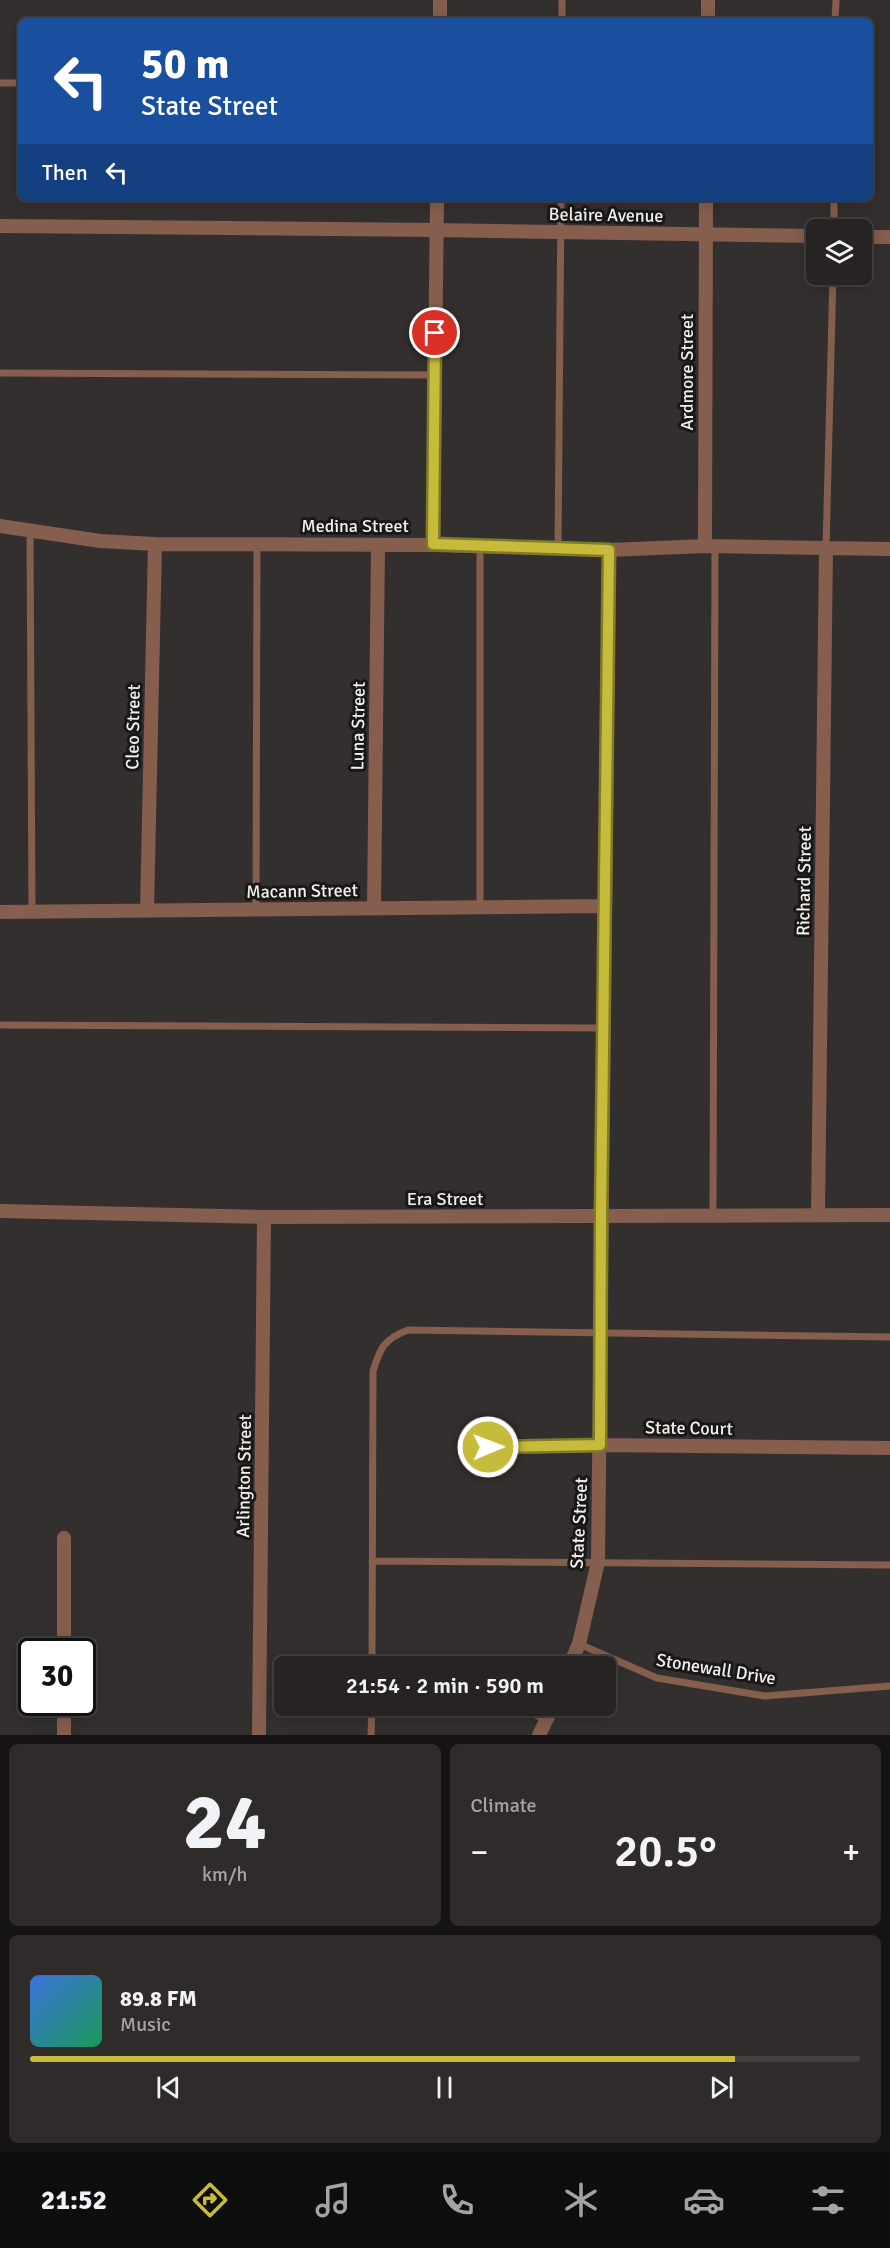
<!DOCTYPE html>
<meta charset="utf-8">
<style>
:root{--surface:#262322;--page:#2e2b2a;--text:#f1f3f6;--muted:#a4a4a5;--line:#424040;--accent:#c7bb3c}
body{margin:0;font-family:Signika,sans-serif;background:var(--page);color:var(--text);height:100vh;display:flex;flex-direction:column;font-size:22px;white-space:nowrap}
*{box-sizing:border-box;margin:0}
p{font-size:20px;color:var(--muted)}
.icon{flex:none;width:33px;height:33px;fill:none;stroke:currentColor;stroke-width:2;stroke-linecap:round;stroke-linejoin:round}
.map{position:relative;height:1735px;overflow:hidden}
.drawer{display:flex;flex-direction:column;gap:9px;padding:9px;background:#151313;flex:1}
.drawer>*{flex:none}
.top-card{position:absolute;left:18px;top:18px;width:855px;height:183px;border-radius:9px;box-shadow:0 3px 15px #0003,0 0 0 2px var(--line);background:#1a4fa0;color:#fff;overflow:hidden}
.buttons{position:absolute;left:806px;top:219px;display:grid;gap:12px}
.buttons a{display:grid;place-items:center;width:66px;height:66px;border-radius:9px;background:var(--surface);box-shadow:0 3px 15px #0003,0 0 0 2px var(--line);font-size:30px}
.speed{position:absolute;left:18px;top:1638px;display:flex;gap:12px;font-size:30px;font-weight:700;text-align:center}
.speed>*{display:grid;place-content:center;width:78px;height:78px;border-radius:50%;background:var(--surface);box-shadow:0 3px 15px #0003,0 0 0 2px var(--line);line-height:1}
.speed .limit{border:3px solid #111;border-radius:9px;background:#fff;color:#111}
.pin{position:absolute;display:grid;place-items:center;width:51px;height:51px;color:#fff;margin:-26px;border:3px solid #fff;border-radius:50%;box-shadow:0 2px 6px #0007}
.me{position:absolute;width:66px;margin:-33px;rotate:89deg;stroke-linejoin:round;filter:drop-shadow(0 0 4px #0008)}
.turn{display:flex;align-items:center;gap:21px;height:126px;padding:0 24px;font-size:27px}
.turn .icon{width:78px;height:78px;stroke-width:2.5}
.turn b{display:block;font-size:42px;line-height:51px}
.then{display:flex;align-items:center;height:57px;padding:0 24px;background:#0003;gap:12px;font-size:22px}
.big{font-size:45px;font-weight:600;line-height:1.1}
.drawer .widget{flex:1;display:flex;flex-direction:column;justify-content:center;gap:9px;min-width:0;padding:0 21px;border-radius:9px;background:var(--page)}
.drawer .dial{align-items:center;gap:0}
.dial b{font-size:78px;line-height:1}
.song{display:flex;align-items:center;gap:18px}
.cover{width:72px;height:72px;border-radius:9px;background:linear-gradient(135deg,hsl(220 70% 55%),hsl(150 70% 35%))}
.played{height:6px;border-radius:3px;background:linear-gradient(90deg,var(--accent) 85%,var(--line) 85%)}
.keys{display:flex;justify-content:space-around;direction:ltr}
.heat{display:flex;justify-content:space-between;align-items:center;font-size:33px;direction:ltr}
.drawer .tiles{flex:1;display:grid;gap:9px;grid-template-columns:1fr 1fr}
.widget:last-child{grid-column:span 2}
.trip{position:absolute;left:274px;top:1656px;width:342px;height:60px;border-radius:9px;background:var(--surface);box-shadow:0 3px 15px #0003,0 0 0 2px var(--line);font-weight:600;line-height:60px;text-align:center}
.dock{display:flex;height:96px;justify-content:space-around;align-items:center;background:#0f0e0e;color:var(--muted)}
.dock .icon{width:42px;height:42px}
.dock .on{color:var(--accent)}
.dock b{font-size:27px;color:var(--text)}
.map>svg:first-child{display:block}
</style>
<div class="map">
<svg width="890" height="1735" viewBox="0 0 890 1735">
<rect width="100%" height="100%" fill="#322f2e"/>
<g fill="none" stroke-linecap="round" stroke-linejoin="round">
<path stroke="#855e4d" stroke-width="7" d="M562 21V0
M835 21 836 0
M0 83H21
M834 230V198
M0 373 435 375
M30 531 32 912
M480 547V907
M826 548 833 274
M558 549 561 198
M256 909 257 544
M0 1025 603 1028
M713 1217 715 547
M372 1561 890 1565
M579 1644 657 1678 765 1696 890 1686
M372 1666 373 1371C380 1348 384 1339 408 1330L890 1337
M371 1735 372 1706"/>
<path stroke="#855e4d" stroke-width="14" d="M440 21V0
M708 21V0
M0 226 436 230 816 236
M861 237H890
M0 526 100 541 155 544 433 545 609 550 705 546 890 549
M433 545 437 198
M705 546 706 198
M374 908 378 545
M147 911 155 544
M0 912 604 906
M0 1211 264 1217 890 1215
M818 1214 826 548
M488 1447 601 1445 890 1448
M64 1652V1538
M569 1666 579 1644 598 1562 609 550
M524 1706 548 1717
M64 1735V1702
M259 1735 264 1217
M539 1735 553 1706"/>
</g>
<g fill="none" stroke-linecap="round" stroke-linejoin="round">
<g stroke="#817a27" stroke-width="15">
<path id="route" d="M435 333 433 544 609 550 601 1217 600 1445 488 1447"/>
</g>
<use href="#route" stroke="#c7bb3c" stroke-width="10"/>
</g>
<g text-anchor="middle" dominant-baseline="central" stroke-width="6" stroke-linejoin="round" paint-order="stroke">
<g font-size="18" fill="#f3f1f0" stroke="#191817">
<text transform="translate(606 215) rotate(1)">Belaire Avenue</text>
<text transform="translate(687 372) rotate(-90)">Ardmore Street</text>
<text x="355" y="526">Medina Street</text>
<text transform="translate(358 726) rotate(-89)">Luna Street</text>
<text transform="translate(133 727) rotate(-89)">Cleo Street</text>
<text transform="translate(804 881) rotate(-89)">Richard Street</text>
<text transform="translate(302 891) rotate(-1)">Macann Street</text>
<text x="445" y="1199">Era Street</text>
<text transform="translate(689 1428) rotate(1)">State Court</text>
<text transform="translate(244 1476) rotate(-89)">Arlington Street</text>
<text transform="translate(579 1523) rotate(-87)">State Street</text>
<text transform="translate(716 1669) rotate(9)">Stonewall Drive</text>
</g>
</g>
</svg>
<div class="buttons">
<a><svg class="icon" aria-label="layers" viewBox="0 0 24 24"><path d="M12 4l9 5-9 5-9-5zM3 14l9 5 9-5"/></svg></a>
</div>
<div class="speed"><div class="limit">30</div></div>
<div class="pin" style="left:435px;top:333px;background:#d93025"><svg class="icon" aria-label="arrive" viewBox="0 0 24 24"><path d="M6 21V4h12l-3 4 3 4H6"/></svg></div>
<svg class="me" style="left:488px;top:1447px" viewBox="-20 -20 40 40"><circle r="17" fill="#c7bb3c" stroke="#fff" stroke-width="3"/><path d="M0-11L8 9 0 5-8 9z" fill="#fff"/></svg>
<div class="trip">21:54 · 2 min · 590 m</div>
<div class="top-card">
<div class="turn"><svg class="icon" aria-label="left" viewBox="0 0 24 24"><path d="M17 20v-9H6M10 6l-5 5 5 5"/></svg><div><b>50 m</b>State Street</div></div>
<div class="then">Then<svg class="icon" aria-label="left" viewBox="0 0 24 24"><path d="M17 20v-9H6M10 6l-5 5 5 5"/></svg></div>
</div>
</div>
<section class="drawer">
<div class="tiles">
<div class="widget dial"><b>24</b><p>km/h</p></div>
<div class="widget"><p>Climate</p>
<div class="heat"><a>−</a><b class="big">20.5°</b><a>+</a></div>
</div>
<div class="widget">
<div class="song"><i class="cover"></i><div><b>89.8 FM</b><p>Music</p></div></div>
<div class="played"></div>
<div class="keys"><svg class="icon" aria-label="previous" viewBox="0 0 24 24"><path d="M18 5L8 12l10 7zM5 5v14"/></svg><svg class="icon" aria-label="pause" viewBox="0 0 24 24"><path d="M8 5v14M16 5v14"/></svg><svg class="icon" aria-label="next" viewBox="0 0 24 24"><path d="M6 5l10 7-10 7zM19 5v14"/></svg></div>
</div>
</div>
</section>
<nav class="dock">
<b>21:52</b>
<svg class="icon on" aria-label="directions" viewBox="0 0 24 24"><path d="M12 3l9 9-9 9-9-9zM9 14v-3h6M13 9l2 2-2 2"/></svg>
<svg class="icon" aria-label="music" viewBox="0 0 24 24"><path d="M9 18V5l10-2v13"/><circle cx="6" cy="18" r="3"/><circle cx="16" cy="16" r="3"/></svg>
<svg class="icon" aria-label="phone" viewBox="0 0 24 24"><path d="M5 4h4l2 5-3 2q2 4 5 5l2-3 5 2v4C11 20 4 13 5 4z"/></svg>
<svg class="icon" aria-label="climate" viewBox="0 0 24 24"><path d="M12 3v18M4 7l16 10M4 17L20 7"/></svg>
<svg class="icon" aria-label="car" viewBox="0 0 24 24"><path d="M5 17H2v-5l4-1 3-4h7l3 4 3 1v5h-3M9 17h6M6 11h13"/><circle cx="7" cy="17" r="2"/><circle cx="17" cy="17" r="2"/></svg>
<svg class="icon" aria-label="filters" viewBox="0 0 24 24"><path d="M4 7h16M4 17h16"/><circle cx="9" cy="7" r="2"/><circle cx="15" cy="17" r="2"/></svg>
</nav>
